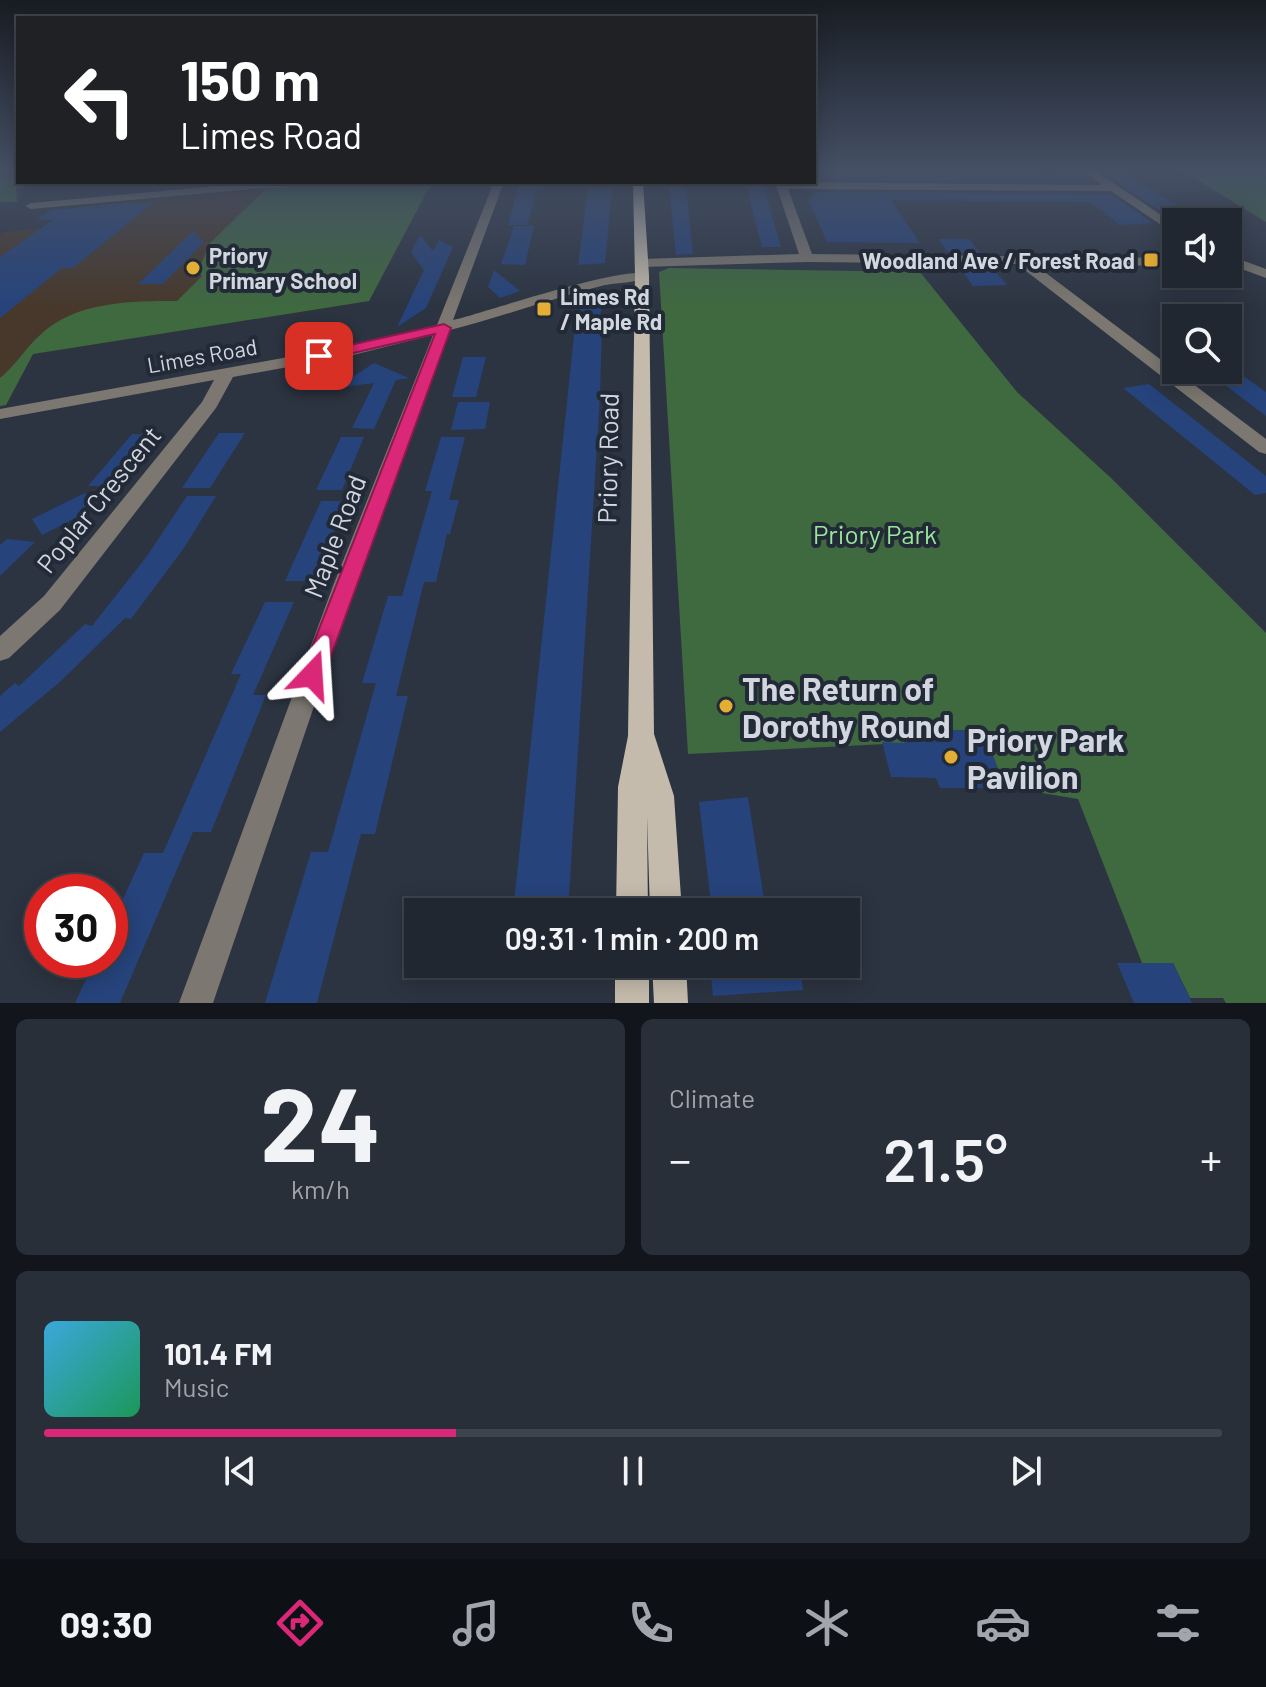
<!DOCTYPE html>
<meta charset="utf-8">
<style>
:root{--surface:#212731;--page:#292f39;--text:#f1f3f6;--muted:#a2a5ab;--line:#3e444d;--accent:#db2777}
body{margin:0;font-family:Barlow,sans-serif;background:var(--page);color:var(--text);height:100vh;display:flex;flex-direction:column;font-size:30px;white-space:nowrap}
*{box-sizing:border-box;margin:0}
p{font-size:26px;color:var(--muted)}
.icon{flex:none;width:44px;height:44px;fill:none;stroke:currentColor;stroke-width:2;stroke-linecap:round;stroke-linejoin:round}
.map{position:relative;height:1003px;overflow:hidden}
.panel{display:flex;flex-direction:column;gap:16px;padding:16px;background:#12151b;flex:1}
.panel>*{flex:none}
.top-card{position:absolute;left:16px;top:16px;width:800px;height:168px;border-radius:0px;box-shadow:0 4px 20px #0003,0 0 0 2px var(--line);background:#202124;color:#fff;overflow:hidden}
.controls{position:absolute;left:1162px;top:208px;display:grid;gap:16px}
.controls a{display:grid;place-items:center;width:80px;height:80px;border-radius:0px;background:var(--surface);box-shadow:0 4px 20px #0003,0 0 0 2px var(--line);font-size:40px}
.speed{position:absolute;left:24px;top:874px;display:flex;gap:16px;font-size:40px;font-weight:700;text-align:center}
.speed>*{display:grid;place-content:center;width:104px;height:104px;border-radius:50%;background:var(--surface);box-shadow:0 4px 20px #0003,0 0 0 2px var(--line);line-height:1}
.speed .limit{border:12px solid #d22;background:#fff;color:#111}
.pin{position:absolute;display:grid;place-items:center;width:68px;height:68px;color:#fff;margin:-34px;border-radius:16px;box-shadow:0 4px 12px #0006}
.me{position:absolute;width:88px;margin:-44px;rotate:20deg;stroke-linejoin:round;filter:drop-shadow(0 0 6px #0008)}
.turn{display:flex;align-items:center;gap:28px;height:168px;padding:0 32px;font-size:36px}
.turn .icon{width:104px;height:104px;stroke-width:2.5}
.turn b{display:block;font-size:56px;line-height:68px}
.big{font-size:60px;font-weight:600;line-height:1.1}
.panel .widget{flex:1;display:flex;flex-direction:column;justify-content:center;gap:12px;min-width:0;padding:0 28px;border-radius:12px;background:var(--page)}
.panel .dial{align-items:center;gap:0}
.dial b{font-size:104px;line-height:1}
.song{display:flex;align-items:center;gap:24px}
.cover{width:96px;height:96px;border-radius:12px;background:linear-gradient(135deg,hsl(200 70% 55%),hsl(150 70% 35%))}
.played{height:8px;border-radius:4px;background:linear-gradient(90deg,var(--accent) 35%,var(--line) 35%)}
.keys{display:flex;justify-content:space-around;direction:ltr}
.heat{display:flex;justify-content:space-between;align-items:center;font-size:44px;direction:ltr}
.panel .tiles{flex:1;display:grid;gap:16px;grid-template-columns:1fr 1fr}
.widget:last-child{grid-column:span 2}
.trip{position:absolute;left:404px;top:898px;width:456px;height:80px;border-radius:0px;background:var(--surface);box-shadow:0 4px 20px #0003,0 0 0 2px var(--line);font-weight:600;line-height:80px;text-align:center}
.tab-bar{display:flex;height:128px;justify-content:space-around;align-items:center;background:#0d1014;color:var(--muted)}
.tab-bar .icon{width:56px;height:56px}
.tab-bar .current{color:var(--accent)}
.tab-bar b{font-size:36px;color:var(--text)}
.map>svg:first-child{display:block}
</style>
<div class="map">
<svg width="1266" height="1003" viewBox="0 0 1266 1003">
<rect width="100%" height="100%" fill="#2c3441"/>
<path fill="#47382b" d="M319 182H432L369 301 33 354 6 405 0 406V235L5 232 47 228 76 207Z"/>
<path fill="#3f693f" d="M0 168H18V182H42L16 187 17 202H0Z
M1174 168H1266V222L1183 171Z
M319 182H432L369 301 33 354 6 405 0 406V378C15 366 25 349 39 336 75 301 130 301 177 301L202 276 198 271 210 243 268 187Z
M669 268 920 272 1017 392 1111 478 1266 633V1003H1226L1223 998H1190L1173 963H1142L1078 799 1005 787 983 730 902 731 905 743 688 754 659 272Z"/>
<path fill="#26437b" d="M814 168 836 172 1038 173 1047 181 1059 168H1077L1093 182 814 179Z
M1096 168H1119L1200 221 1177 222Z
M523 182H539L527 225H508L518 188Z
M745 182H762L781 247H762Z
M669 187 686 188 693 254 676 255Z
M588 189H612L605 263 578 265Z
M814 192 1110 194 1153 223 1120 225 1092 203 1084 202 891 200 920 243 827 242 808 199 814 196Z
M128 203H153L73 268H62L0 318V257L53 220H37L51 210Z
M514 226H534L525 265 501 264Z
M193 231 204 242 163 284H138Z
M420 235 433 251 439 240 453 247 426 308 397 327 424 270 411 252Z
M938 239H969L980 253 948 252Z
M959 266 992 267 1007 285 973 286Z
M494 270 520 291 500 298 488 287Z
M582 302 603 303 598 324H602L600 396 568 912H513L575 326Z
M463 357H486L476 397H452Z
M374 363 409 378 396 380 374 429 352 428 374 383 336 388Z
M1239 373 1266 392V416L1213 376Z
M1149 384 1266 476V493L1255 495 1123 388Z
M458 402H490L485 429 451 430Z
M219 433H245L210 488H182Z
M132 434 157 435 116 486H88Z
M341 437H364L342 490H316Z
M441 437H465L449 500H459L450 534H447L436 582H424L396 696H408L375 834H361L317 1003H265L311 852H328L376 683H362L388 596H402L432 491H425Z
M85 493 97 507 42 535 32 519Z
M187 496H216L184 548 131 619 125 618 61 681 0 732V696L15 683 19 686 85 624 92 626 147 556Z
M321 501H346L315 581H285Z
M7 539 35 542 0 576V545Z
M265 602H294L253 695H266L211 832H193L120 1003H75L95 960H110V927L144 853H163L241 674H231Z
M983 730 1005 788H940L936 778 891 777 882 742 905 743 901 731Z
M748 797 766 912H712L699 802Z
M1117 963H1173L1192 1003H1134Z
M710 964H799L803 990 713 996Z"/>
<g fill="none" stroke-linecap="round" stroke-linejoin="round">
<path fill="#7c7770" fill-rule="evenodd" d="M1080 168H1091L1176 225V235L1111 191 788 189 812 254 1176 258V266L1034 264 1266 439V454L1259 452 1017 264 807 262 641 267 634 263 641 259 799 254 775 182 1102 185Z
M262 182H303L298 185 31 209 25 206 31 203Z
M494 182H504L453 320C484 313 631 262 649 275 637 284 616 282 601 286 550 299 501 317 450 330L355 586 213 1003H179L333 586 433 335 349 356 233 377 216 408 60 610 9 658 0 661V636L44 596 202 402 214 380 0 419V409L349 346 437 325Z
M1228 255 1266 269V278L1228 264Z"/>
<path fill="#c4bbac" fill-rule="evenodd" d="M633 182H643L649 275 654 734 674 796 682 912H650L647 816 648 912H616L618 787 628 736 635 275Z
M615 964H649V1003H615Z
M652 964H686L688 1003H654Z"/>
</g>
<linearGradient id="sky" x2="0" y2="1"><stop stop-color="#181d24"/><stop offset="0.55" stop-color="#455065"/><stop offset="1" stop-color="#455065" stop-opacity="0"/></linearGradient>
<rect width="1266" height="308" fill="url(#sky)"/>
<path fill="#db2777" stroke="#8e194d" stroke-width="2" d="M444 324 451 328 324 675 320 682 312 685 304 682 301 675 435 334 319 361 312 356 319 352Z"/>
<g fill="#e4ae35" stroke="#222a37" stroke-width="3">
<rect x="1143" y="252" width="16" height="16" rx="4"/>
<circle cx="193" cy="268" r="8"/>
<rect x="536" y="301" width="16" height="16" rx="4"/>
<circle cx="726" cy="706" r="8"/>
<circle cx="951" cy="757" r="8"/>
</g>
<g text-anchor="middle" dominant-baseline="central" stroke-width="8" stroke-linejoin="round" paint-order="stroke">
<g font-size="22" font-weight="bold" fill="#d1d6df" stroke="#222a37" text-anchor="start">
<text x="209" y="255">Priory<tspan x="209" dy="25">Primary School</tspan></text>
<text x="1135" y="260" text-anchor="end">Woodland Ave / Forest Road</text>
<text x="560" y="296">Limes Rd<tspan x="560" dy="25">/ Maple Rd</tspan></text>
</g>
<g font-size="22" fill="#d1d6df" stroke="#222a37">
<text transform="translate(202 355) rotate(-10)">Limes Road</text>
</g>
<g font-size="26" fill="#d1d6df" stroke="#222a37">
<text transform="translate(607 458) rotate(-89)">Priory Road</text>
<text transform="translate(98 499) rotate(-51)">Poplar Crescent</text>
<text transform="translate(334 536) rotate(-69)">Maple Road</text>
</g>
<g font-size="26" fill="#99e79a" stroke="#222a37">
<text x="875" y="533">Priory Park</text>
</g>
<g font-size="32" font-weight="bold" fill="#d1d6df" stroke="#222a37" text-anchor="start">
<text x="742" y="688">The Return of<tspan x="742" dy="37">Dorothy Round</tspan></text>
<text x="967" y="739">Priory Park<tspan x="967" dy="37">Pavilion</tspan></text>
</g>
</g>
</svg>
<div class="controls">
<a><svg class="icon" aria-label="sound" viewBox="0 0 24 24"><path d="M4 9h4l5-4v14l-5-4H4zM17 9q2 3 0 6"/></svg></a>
<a><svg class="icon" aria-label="search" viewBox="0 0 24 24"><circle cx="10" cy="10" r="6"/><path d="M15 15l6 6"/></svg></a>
</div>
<div class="speed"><div class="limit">30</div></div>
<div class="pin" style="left:319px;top:356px;background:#d93025"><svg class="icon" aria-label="arrive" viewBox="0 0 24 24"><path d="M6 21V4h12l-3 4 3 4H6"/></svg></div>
<svg class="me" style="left:312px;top:675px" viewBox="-20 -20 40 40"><path d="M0-17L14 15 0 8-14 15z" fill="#db2777" stroke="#fff" stroke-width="4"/></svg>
<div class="trip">09:31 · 1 min · 200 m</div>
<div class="top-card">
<div class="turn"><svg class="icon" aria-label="left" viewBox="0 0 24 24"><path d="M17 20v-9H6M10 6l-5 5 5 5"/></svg><div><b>150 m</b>Limes Road</div></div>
</div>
</div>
<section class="panel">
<div class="tiles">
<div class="widget dial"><b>24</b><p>km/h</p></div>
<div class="widget"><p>Climate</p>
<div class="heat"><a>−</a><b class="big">21.5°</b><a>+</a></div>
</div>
<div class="widget">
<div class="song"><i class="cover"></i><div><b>101.4 FM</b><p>Music</p></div></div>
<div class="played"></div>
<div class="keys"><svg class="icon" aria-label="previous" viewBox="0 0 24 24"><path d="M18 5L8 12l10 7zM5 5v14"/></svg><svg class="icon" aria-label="pause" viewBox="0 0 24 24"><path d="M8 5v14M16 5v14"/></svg><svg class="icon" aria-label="next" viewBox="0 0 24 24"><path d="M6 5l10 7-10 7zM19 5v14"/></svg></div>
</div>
</div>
</section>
<nav class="tab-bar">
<b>09:30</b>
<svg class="icon current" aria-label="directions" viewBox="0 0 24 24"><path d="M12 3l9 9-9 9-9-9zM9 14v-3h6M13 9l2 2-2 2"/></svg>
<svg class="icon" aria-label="music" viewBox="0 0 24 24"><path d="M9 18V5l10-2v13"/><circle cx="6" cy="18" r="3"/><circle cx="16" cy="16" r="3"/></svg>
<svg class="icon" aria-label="phone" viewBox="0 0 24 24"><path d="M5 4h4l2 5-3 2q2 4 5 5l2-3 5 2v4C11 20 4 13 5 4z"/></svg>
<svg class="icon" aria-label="climate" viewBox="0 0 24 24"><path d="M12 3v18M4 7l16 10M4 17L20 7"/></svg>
<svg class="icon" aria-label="car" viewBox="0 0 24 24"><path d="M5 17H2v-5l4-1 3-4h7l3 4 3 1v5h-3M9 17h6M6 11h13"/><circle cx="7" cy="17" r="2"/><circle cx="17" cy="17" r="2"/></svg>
<svg class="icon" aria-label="filters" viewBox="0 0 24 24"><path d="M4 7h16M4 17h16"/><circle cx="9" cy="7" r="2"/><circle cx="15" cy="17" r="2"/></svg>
</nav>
